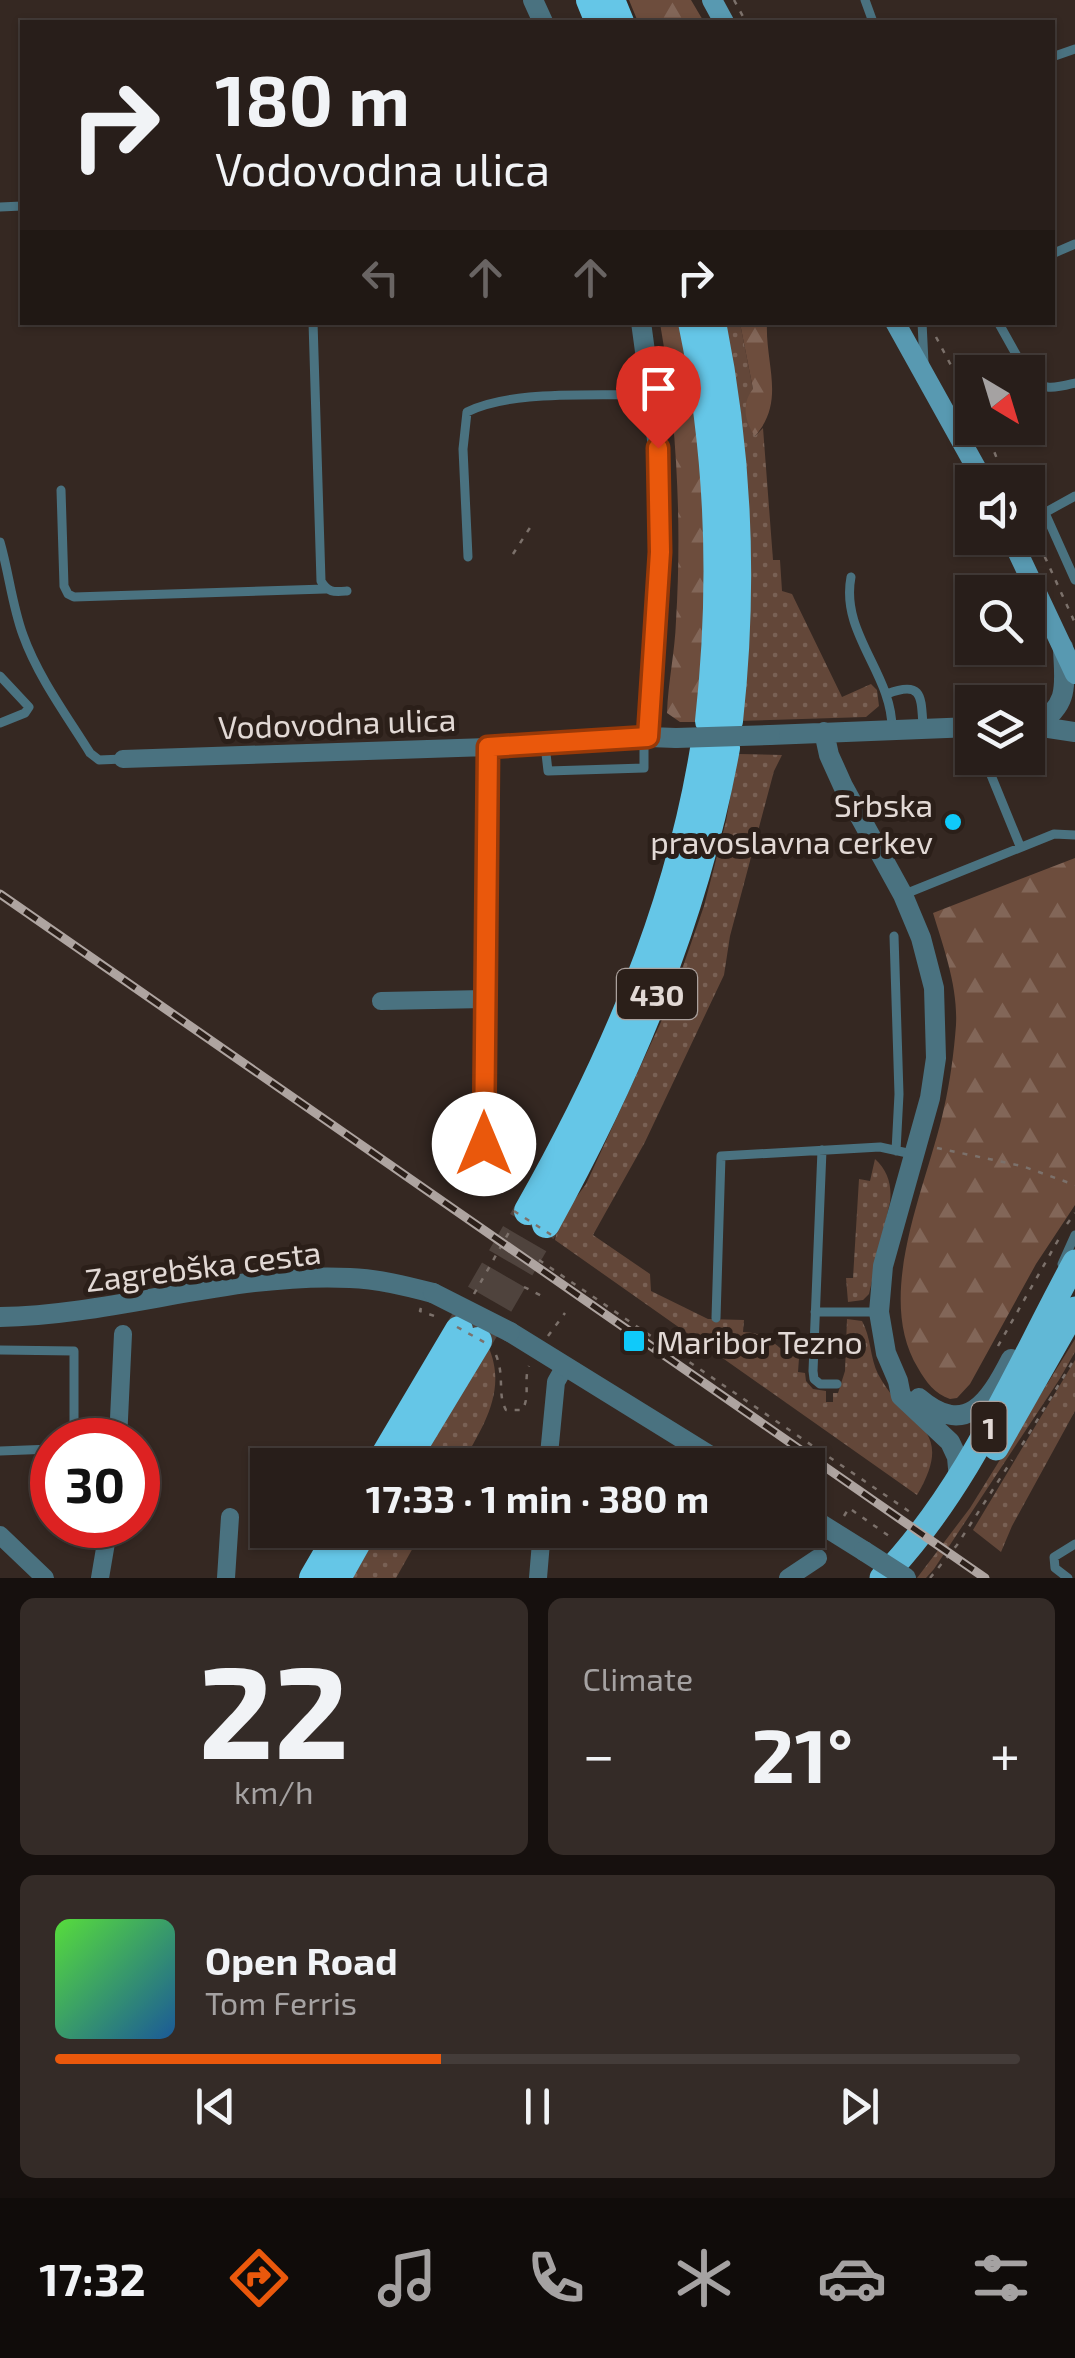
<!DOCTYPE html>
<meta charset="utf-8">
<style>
:root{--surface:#281e1a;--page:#342b27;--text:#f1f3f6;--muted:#a5a2a2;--line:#443c39;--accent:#ea580c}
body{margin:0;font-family:"Exo 2",sans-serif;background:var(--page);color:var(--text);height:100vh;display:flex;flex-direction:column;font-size:38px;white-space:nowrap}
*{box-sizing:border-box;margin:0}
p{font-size:32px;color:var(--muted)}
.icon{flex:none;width:55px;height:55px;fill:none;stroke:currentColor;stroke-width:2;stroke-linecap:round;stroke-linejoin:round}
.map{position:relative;height:1578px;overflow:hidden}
.side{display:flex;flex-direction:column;gap:20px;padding:20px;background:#16100e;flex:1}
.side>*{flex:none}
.banner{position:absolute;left:20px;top:20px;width:1035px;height:305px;border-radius:0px;box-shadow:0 2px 8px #0004,0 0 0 2px var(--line);background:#281e1a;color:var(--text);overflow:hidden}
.needle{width:65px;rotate:142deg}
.tools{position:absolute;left:955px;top:355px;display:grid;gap:20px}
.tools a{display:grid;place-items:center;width:90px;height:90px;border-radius:0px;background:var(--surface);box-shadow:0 2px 8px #0004,0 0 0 2px var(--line);font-size:50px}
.speed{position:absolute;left:30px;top:1418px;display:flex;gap:20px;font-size:50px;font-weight:700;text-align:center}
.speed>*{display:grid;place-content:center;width:130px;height:130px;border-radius:50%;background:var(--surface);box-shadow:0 2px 8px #0004,0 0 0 2px var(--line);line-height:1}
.speed .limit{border:15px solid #d22;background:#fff;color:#111}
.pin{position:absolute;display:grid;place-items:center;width:85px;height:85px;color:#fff;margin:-102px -42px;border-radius:50% 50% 50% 0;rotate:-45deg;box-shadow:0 0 10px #0007}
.pin .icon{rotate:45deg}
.me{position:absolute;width:110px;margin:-55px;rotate:0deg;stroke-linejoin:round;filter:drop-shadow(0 0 8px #0008)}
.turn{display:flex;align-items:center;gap:35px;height:210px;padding:0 30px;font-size:45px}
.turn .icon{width:130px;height:130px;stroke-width:2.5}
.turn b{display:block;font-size:70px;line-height:85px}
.lanes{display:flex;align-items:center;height:95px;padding:0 30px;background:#0003;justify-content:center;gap:50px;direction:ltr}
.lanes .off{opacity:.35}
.big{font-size:75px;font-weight:700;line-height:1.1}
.side .widget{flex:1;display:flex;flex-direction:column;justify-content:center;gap:15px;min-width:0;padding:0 35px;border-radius:15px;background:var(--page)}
.side .dial{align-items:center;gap:0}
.dial b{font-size:130px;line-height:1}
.song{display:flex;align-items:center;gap:30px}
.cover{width:120px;height:120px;border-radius:15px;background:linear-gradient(135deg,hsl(110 70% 55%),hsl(210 70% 35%))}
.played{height:10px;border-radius:5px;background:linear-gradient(90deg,var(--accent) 40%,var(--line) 40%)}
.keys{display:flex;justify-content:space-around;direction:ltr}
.heat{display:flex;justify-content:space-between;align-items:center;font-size:55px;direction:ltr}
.side .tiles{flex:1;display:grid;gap:20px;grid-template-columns:1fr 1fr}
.widget:last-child{grid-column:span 2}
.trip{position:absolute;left:250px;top:1448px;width:575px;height:100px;border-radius:0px;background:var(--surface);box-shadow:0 2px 8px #0004,0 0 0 2px var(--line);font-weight:700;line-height:100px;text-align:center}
.dock{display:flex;height:160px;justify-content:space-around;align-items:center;background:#100c0a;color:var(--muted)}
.dock .icon{width:70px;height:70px}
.dock .selected{color:var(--accent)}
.dock b{font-size:45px;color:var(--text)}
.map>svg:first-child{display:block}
</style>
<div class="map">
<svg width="1075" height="1578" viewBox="0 0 1075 1578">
<defs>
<pattern id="grass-dots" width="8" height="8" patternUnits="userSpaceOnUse" patternTransform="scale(2.5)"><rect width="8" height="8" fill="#634739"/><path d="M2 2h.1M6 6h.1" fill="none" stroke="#796155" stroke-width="1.8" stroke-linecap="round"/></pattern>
<pattern id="forest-firs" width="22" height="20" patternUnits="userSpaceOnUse" patternTransform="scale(2.5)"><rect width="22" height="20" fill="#6d4d3d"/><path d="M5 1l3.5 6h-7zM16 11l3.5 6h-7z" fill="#826658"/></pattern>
</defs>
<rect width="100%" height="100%" fill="#352822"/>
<path fill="url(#grass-dots)" d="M720 323H740L753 389 755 436 763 428 773 560H780L782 591 792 594 842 697 871 684 877 690 879 706 866 717 737 721Z
M738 754 782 755 774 771 730 936 724 975 645 1142 593 1235 650 1274 651 1291 708 1319 744 1320 743 1332C774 1333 776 1352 799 1358L798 1372 805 1373 806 1381 813 1389 826 1391V1402H833V1393H838L845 1371 847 1319 862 1321C871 1337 870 1358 878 1374 906 1428 958 1425 917 1495L555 1240 559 1221 586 1184 672 998 704 906 726 821Z
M875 1159C888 1171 892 1185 890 1202L869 1294 863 1300 848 1302 846 1278H853L859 1179 870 1181Z
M1075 1339V1352L1059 1380 934 1569 926 1578H917L970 1508Z
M488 1346C508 1390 483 1427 461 1465H410Z
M1075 1360V1411L1012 1526 1001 1552 973 1530Z
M372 1530H423L396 1578H344Z"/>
<path fill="url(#forest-firs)" d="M629 0H691L704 22H638Z
M660 323H683L709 504 700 722H680L667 713C668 682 675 652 676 621 682 523 677 420 660 323Z
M740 323H767C765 364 786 401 755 436 745 422 741 404 753 389Z
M1075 858V1205L1036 1264 970 1384 957 1398 950 1399C935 1394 926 1382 918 1368 873 1294 928 1184 944 1108 950 1082 954 1052 956 1025 958 987 944 949 933 913Z"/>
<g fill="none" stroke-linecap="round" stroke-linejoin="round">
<path stroke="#4f433d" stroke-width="28" stroke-dasharray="28 14" stroke-linecap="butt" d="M459 1330 528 1211
M478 1341 546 1224"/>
<path stroke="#7c716b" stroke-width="2.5" stroke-dasharray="5 8" stroke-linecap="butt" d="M734 0 746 22
M936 337 972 405
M985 428 1006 482
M1034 533 1075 623
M513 554 533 523
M937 1148 1022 1166 1075 1185
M490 1159 497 1171 518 1180
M497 1165 514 1154 529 1170
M523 1174C505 1160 498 1143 512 1124L519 1150 528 1161
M1067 1224 1075 1213
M539 1260 910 1512
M524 1287 546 1298
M474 1294 512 1227
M421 1308 420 1311 437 1317
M548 1336 565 1313
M998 1346 1061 1235
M496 1355C505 1377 497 1394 506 1410H522C531 1396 523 1381 529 1366
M1022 1445 1075 1358
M844 1516 849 1508 889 1536
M930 1578 957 1545 1012 1460"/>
<path stroke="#4a7280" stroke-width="9" d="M865 0 873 22
M1052 57 1075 49
M0 207 22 206
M1052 254 1075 244
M313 322 321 581C328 593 334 592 347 591
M922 322 924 363
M998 322 1026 372
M1028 375C1043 392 1055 388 1075 383
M61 490 64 586 68 594 74 597 325 589
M1045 513 1075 580
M1028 522 1075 496
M0 542C9 573 12 605 23 635 38 677 67 716 90 753L99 760 123 759
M468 557 463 449 467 412C512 389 597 397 649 394
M851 577C840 634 893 674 892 730
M0 676 29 707 25 713 0 723
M887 694C923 680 921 697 923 726
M545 745 548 771 644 768V738
M984 758 1020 846
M905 894 1054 834 1075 835
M894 936 899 1094 896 1151
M822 1150 813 1371 814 1379 820 1384H837
M1062 1264 1075 1235
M815 1312H877
M716 1318 721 1156 880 1147 912 1154
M814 1344 837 1343
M0 1350 74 1351V1440
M0 1451 52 1449
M1068 1578 1055 1568 1054 1557 1075 1544"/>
<path stroke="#4a7280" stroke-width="18" d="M123 759 488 747 649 737
M381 1001 485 999
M484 1144 488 747
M118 1440 123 1334
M548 1465 556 1382 565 1366
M0 1535 45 1578
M100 1578 109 1525
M226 1578 230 1517
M538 1578 542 1530
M788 1578 818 1558"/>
<path stroke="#4a7280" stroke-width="20" d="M533 0 543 22
M641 322 658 447 661 520 649 737 676 738
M1029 725 1075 732
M1037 725C1071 703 1064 684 1063 647
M824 732 829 755 843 786 903 895 921 938 934 988 936 1058 930 1098 883 1266 879 1312 886 1353 898 1381 901 1396 950 1442 957 1457 959 1479
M770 735 972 727
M0 1317C117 1315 232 1272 350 1278 378 1279 406 1286 433 1293
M510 1332 725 1465
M919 1398C966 1438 989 1402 1011 1359
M808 1516 864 1551"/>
<path stroke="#5899b1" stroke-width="20" d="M712 0 724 22
M895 322 984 482
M1011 538 1075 674"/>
<path stroke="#61b8d6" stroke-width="25" d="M996 1448 1075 1309
M882 1578C969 1488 1016 1370 1075 1262"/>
<path stroke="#65c6e7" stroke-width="28" d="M590 0 599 22
M611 0 620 22
M692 322C720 455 724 587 709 721
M712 322C739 456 744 586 729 721
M528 1211C610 1066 677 914 704 749
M546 1224C629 1073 695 918 726 748
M379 1465 459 1330
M403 1465 478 1341
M313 1578 341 1530
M337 1578 364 1530"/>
<g stroke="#aea4a0" stroke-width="9">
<path id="rail" d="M0 894 985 1578"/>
</g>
<use href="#rail" stroke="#2b1f19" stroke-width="5" stroke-dasharray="15" stroke-linecap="butt"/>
<path stroke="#7c716b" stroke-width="2.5" stroke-dasharray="5 8" stroke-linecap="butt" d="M514 1211 553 1236
M457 1327 491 1346"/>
<path stroke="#4a7280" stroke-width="20" d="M676 738 770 735
M433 1293 510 1332
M864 1551 906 1578"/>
</g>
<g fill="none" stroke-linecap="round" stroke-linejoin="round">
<g stroke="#983908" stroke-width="25">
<path id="route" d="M484 1144 488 747 648 737 660 552 658 448"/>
</g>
<use href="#route" stroke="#ea580c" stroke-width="18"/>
</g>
<g fill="#0fcafa" stroke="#2b1f19" stroke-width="4">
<circle cx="953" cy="822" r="10"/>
<rect x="622" y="1329" width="24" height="24" rx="5"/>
</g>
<g text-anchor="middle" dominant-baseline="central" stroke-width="10" stroke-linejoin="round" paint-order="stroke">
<g fill="#2b1f19" stroke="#aba19d" stroke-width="2.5">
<rect x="617" y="969" width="80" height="50" rx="8"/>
<rect x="971.5" y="1402" width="35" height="50" rx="8"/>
</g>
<g font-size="30" font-weight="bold" fill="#e2d9d5">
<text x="657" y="994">430</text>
<text x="989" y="1427">1</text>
</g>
<g font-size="32" fill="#e2d9d5" stroke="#2b1f19">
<text transform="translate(337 722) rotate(-2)">Vodovodna ulica</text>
<text transform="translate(203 1265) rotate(-7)">Zagrebška cesta</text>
</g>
<g font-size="32" fill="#e2d9d5" stroke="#2b1f19" text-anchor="end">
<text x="933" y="804">Srbska<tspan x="933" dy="37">pravoslavna cerkev</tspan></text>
<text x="656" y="1341" text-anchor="start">Maribor Tezno</text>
</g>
</g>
</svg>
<div class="tools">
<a><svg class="needle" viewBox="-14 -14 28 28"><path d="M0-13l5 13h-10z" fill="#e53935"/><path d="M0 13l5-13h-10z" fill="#a5a2a2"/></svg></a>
<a><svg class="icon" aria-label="sound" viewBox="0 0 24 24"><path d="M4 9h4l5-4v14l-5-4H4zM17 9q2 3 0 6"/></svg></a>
<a><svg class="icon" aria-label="search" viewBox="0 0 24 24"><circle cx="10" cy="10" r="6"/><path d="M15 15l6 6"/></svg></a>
<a><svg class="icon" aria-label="layers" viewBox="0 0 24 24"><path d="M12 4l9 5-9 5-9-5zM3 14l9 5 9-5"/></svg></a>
</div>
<div class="speed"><div class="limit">30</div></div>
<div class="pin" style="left:658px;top:448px;background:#d93025"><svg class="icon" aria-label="arrive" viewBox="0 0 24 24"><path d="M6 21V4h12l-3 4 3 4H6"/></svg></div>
<svg class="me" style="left:484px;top:1144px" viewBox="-20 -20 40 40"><circle r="19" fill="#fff"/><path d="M0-13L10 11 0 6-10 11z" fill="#ea580c"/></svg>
<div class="trip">17:33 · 1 min · 380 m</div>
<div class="banner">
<div class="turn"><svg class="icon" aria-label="right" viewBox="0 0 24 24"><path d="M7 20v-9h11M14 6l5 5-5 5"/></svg><div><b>180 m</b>Vodovodna ulica</div></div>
<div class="lanes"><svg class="icon off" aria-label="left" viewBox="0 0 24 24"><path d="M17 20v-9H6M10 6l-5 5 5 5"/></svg><svg class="icon off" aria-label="ahead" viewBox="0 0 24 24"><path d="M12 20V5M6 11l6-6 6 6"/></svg><svg class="icon off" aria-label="ahead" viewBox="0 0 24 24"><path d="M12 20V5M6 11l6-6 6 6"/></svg><svg class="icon" aria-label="right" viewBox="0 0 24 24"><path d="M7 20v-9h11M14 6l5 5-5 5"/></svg></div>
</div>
</div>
<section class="side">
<div class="tiles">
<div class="widget dial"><b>22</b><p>km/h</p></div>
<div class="widget"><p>Climate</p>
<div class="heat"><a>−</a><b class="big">21°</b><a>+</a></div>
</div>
<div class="widget">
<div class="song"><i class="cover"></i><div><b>Open Road</b><p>Tom Ferris</p></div></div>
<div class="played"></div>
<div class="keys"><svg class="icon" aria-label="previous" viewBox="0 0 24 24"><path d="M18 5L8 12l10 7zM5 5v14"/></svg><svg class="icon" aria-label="pause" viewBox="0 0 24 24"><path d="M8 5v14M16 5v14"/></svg><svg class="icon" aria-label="next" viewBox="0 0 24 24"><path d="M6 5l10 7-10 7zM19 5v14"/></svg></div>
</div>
</div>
</section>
<nav class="dock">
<b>17:32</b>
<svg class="icon selected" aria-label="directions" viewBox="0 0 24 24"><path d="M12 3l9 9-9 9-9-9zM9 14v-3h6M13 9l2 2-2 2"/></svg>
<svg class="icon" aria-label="music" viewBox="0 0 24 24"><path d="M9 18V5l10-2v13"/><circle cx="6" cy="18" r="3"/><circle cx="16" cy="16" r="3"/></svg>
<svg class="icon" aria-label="phone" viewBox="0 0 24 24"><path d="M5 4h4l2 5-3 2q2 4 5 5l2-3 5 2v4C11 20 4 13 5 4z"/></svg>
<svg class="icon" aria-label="climate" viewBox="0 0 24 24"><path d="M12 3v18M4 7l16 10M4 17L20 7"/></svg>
<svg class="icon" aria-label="car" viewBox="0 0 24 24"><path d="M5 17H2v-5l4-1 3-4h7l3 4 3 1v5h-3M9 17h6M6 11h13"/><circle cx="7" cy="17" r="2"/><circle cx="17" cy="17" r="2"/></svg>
<svg class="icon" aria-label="filters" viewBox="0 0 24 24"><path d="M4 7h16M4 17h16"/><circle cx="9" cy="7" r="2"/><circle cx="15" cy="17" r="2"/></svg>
</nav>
